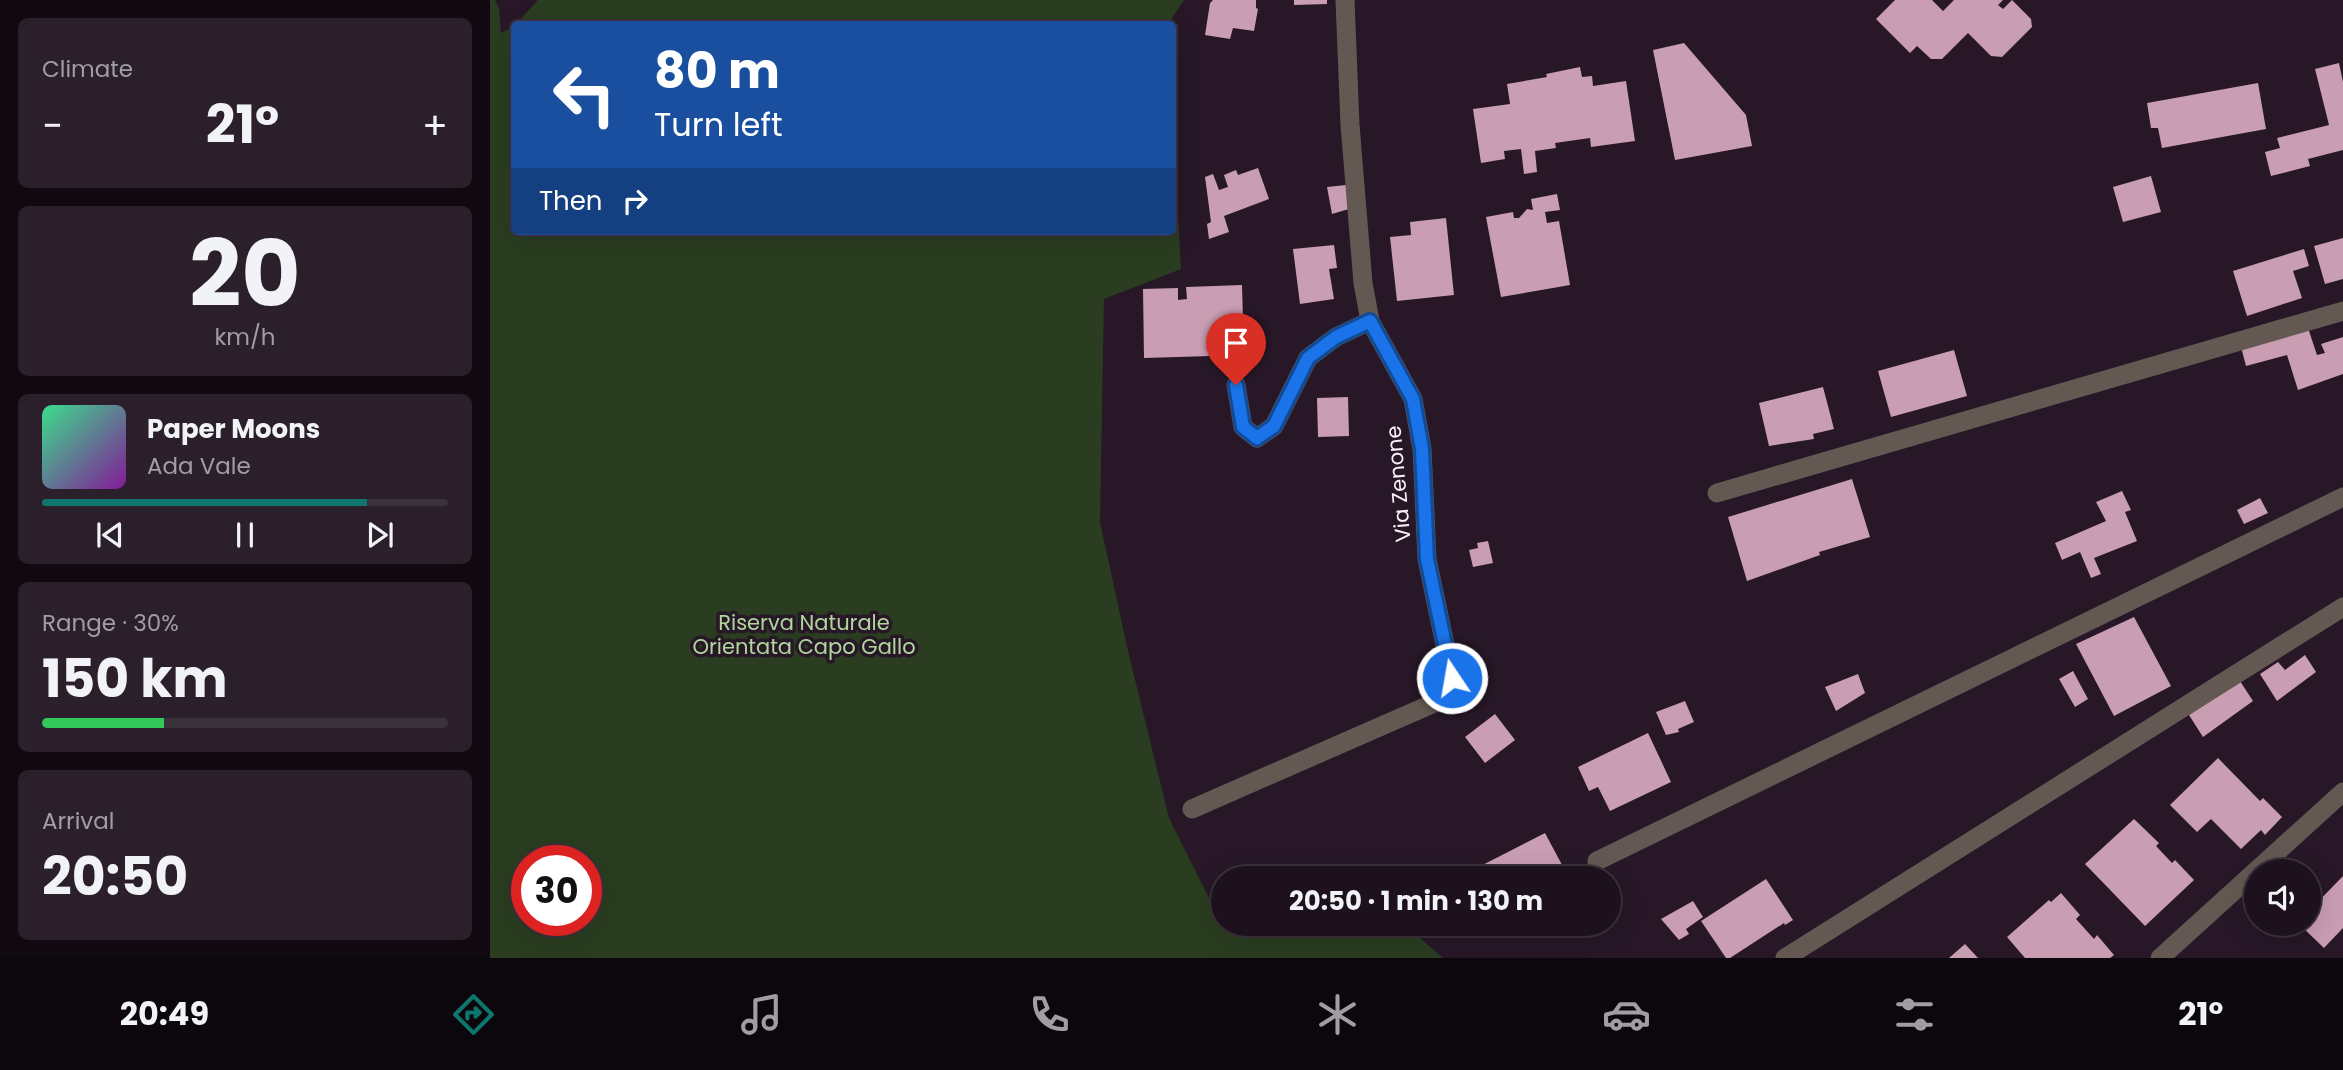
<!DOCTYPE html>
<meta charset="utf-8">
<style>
:root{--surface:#1d111d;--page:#2a1f2a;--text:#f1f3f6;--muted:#a09da4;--line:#3b313b;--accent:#0f766e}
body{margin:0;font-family:Poppins,sans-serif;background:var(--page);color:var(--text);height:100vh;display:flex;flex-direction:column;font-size:26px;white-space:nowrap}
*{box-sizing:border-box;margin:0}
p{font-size:23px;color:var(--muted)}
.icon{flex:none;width:38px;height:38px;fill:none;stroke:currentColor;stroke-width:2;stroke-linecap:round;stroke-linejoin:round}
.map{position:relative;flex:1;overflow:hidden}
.side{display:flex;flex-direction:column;gap:18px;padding:18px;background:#100910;width:490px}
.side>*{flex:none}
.top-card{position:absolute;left:21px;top:21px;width:665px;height:214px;border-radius:7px;box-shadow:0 7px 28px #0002,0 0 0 2px var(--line);background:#1a4fa0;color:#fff;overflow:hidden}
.buttons{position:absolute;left:1754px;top:859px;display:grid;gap:14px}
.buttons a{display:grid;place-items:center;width:77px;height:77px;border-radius:50%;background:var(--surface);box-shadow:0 7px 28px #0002,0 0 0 2px var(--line);font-size:35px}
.speed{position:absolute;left:21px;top:845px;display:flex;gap:14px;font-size:35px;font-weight:700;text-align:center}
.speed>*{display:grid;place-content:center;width:91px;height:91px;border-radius:50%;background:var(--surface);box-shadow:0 7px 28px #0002,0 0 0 2px var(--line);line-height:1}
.speed .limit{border:10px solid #d22;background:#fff;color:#111}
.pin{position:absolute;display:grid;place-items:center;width:60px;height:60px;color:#fff;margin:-72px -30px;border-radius:50% 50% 50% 0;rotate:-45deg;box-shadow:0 0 7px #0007}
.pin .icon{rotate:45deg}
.me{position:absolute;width:77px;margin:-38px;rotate:348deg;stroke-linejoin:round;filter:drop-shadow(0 0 5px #0008)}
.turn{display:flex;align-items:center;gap:24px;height:147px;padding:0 28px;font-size:32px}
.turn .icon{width:91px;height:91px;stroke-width:2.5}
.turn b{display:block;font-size:49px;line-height:60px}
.then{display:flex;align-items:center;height:66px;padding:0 28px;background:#0003;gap:14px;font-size:26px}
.big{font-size:52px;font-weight:700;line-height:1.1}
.side .card{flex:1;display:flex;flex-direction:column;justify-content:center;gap:10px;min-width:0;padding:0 24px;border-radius:10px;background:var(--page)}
.side .dial{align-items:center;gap:0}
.dial b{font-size:91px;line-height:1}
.song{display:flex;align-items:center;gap:21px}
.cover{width:84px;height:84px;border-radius:10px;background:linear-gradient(135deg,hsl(150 70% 55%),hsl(290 70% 35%))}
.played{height:7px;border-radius:4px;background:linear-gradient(90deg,var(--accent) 80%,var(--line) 80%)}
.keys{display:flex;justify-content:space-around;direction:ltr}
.heat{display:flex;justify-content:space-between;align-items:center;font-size:38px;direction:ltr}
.charge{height:10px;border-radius:5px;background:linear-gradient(90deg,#34c759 30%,var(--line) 0)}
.trip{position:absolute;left:721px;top:866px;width:410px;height:70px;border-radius:35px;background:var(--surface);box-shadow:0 7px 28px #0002,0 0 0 2px var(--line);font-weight:700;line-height:70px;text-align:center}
.menu{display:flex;height:112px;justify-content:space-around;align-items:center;background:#0c070c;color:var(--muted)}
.menu .icon{width:49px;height:49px}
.menu .current{color:var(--accent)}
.menu b{font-size:32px;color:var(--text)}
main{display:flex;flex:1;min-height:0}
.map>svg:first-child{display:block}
</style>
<main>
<section class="side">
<div class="card"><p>Climate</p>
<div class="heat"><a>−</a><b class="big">21°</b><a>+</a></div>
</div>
<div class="card dial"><b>20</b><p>km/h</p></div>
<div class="card">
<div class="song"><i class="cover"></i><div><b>Paper Moons</b><p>Ada Vale</p></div></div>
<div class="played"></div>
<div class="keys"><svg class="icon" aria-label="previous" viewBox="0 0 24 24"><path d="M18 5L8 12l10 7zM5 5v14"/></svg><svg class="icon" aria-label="pause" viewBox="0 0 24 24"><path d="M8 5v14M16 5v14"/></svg><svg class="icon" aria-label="next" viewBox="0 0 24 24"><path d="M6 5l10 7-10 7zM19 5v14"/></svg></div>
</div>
<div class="card"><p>Range · 30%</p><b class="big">150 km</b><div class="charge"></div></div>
<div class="card"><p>Arrival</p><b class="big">20:50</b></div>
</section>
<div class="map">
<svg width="1853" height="958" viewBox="0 0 1853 958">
<rect width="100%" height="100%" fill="#271727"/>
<path fill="#2a3d20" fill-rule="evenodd" d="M0 0H5L9 9 11 33 24 26V231H682L683 125 691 269 614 299 610 522 638 651 679 818 734 928 748 924H914L953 958H0ZM37 861H96V920H37Z
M48 0H694L678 24H26Z"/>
<path fill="#c99db2" d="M723 0H766V8L768 9 764 31 743 28 740 39 715 35 720 3Z
M804 0H837V4L804 5Z
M1405 0H1442L1453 11 1464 0H1513L1508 5 1513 9 1522 0 1541 19 1542 27 1512 57 1501 56 1478 33 1452 59H1441L1427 46 1420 53 1386 19Z
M1194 43 1256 115 1262 146 1185 160 1163 50Z
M1849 63 1853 82V150L1818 159 1820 166 1781 176 1775 152 1790 148 1787 138 1839 125 1825 69Z
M1090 67 1092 77 1102 76 1103 86 1136 81 1145 141 1101 147 1100 138 1065 143 1066 148 1045 151 1047 172 1034 174 1031 149 1014 151 1015 159 991 163 983 109 1020 104 1017 84 1057 77 1056 74Z
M1768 83 1776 129 1672 148 1668 128H1661L1657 103Z
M768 168 779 199 734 216 739 232 719 239 717 224 721 222 715 177 723 174 729 190 738 187 734 175 746 170 748 175Z
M1661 176 1671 212 1633 222 1623 187Z
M856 185 859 209 842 214 837 187Z
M1067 194 1070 210 1055 212 1057 223 1069 221 1080 285 1011 297 996 217 1023 212 1024 218H1029L1037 209 1043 210 1041 199Z
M956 218 964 295 907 301 900 237 921 235 920 222Z
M1853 238V279L1835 284 1824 246Z
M844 245 847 268 839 269 844 299 810 304 803 249Z
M1814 249 1819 266 1803 271 1812 298 1757 316 1743 271Z
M752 285 754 355 654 358 653 289 688 288V300L697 299 696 287Z
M1817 325 1827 355 1835 353 1831 344 1853 337V374L1808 390 1797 355 1756 366 1750 343Z
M1464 350 1477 396 1401 417 1388 371Z
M1333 387 1344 429 1323 434 1324 439 1279 446 1269 403Z
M858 397 859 436 828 437 827 398Z
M1362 479 1380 537 1329 552 1330 555 1257 581 1238 517Z
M1632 491 1641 510 1635 512 1647 541 1604 558 1611 574 1601 578 1590 552 1572 560 1565 543 1616 521 1606 502Z
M1770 498 1778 513 1754 524 1747 510Z
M998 541 1003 563 983 567 979 550 988 548 987 543Z
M1644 617 1681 686 1624 716 1586 644Z
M1815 655 1826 672 1787 701 1770 674 1788 662 1795 670Z
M1583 671 1598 699 1585 707 1569 679Z
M1368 674 1375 693 1346 711 1335 687Z
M1750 681 1763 701 1713 737 1699 715Z
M1195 701 1204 722 1188 729 1189 732 1176 735 1166 712Z
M1005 714 1025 740 995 763 975 737Z
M1158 733 1181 782 1120 811 1108 787 1099 791 1088 767Z
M1728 758 1770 801 1773 798 1792 817 1775 835 1771 830 1751 849 1721 819 1707 832 1680 805Z
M1644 819 1669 843 1666 846 1682 863 1685 860 1704 880 1655 926 1595 864Z
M1055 833 1079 878H975L973 875Z
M1853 876V928L1834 948 1809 924H1818V912Z
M1276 879 1303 920 1295 925 1294 923 1240 958H1236L1211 921Z
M1571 893 1590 915 1586 919 1604 939 1607 935 1624 955 1620 958H1535L1517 937 1559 900 1561 902Z
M1203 901 1213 917 1196 929 1199 934 1189 940 1171 919Z
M999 924H1025L1004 935Z
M1475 944 1488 958H1459Z"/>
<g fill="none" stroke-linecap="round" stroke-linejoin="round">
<path stroke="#635952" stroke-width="19" d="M746 385 753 427 767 438 784 426 818 358 846 337 880 321
M1227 493 1853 311
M702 809 951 700 962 678 937 559 932 449 923 399 880 321 873 283 860 125 855 0
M1107 861 1853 497
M1295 958 1853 607
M1670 958 1853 792"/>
</g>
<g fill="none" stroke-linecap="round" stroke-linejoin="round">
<g stroke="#114b97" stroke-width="18">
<path id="route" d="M746 385 753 427 767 438 784 426 818 358 846 337 880 321 923 399 932 449 937 559 962 678"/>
</g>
<use href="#route" stroke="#1a73e8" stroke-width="12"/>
</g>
<g text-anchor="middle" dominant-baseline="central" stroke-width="7" stroke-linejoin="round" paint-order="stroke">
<g font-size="21" fill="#fcf0fb" stroke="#271727">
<text transform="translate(908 484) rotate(-95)">Via Zenone</text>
</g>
<g font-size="21" fill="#afd69b" stroke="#271727">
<text x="314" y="622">Riserva Naturale<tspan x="314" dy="24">Orientata Capo Gallo</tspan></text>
</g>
</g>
</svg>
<div class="buttons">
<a><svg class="icon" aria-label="sound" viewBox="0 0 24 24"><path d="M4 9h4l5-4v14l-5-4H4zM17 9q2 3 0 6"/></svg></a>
</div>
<div class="speed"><div class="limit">30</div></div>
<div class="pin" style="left:746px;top:385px;background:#d93025"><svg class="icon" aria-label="arrive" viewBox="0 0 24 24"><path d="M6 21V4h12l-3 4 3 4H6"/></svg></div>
<svg class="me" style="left:962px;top:678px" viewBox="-20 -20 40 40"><circle r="17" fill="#1a73e8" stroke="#fff" stroke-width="3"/><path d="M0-11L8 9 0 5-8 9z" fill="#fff"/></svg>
<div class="trip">20:50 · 1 min · 130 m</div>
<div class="top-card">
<div class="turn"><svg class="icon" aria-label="left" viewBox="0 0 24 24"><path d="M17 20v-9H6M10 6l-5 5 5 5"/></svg><div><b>80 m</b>Turn left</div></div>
<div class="then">Then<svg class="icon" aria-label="right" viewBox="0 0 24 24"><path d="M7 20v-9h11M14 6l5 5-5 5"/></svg></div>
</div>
</div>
</main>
<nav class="menu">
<b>20:49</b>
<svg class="icon current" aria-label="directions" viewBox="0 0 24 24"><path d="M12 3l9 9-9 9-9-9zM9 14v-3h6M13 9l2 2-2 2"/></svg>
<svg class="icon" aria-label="music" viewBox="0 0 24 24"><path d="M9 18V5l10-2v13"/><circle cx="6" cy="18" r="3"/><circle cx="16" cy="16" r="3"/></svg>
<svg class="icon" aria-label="phone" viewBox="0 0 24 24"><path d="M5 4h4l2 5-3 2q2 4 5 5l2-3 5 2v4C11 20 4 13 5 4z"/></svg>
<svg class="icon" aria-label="climate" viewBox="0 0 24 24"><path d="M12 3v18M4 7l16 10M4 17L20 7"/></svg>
<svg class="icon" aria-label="car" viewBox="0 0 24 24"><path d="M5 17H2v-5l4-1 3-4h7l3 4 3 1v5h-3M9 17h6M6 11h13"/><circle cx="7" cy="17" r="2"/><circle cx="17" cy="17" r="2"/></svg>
<svg class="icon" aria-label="filters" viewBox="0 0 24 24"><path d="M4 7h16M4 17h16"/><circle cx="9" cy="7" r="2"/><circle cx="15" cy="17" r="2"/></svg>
<b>21°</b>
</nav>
